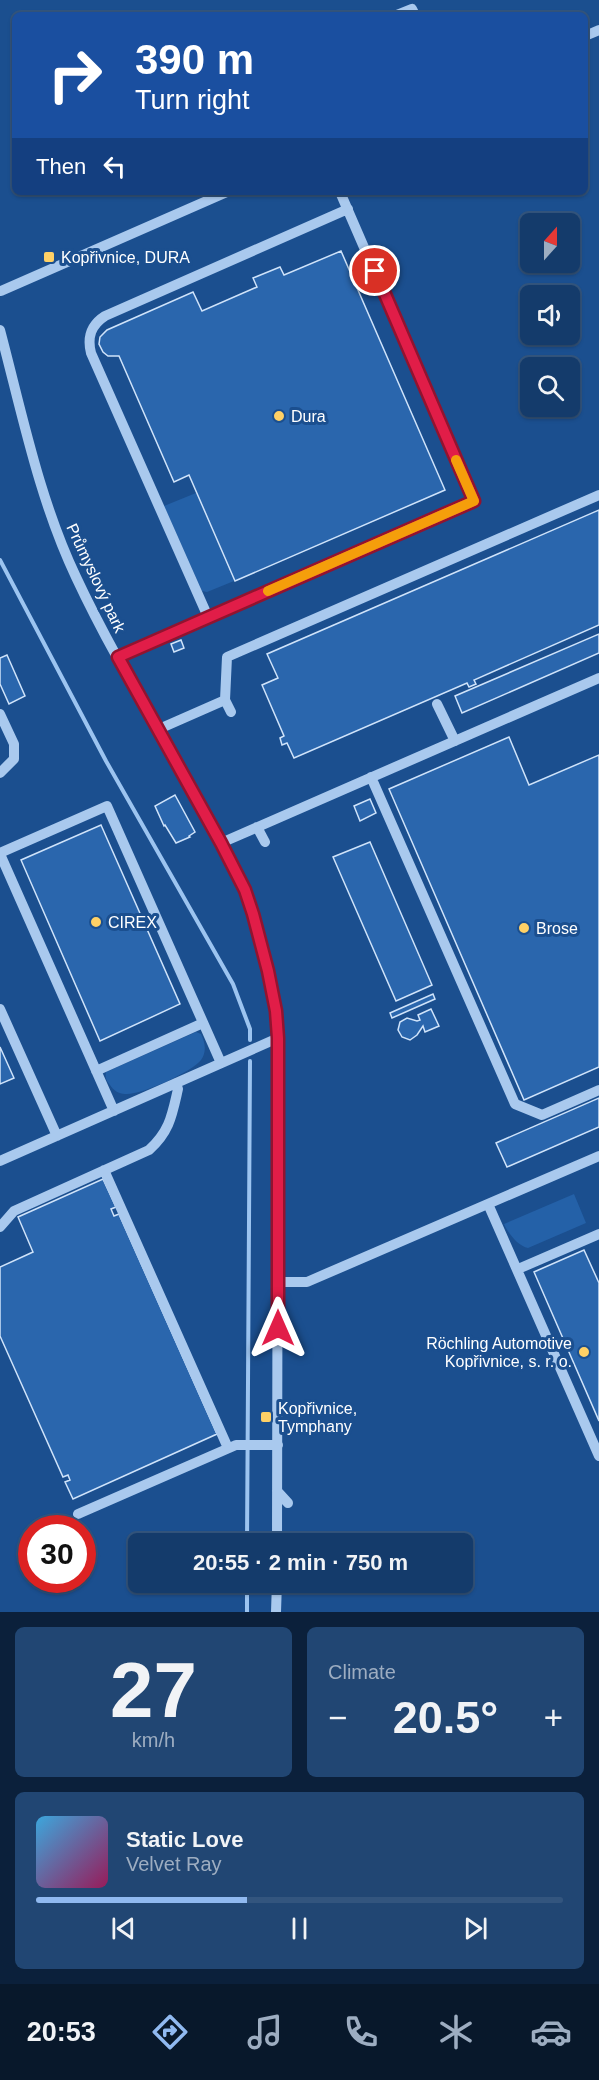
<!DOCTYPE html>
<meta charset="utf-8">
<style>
:root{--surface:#143b6b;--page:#214673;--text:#f1f3f6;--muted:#9dadc1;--line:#33557e;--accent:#90b9f0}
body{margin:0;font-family:Arial,sans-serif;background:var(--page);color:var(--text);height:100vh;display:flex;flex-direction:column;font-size:22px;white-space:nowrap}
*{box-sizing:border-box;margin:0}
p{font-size:20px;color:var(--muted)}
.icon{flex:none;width:33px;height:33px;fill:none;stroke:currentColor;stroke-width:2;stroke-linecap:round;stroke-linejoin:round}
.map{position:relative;height:1612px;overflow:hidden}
.drawer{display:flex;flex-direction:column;gap:15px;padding:15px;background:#0b203b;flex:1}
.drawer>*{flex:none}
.hud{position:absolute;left:12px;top:12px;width:576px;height:183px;border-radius:9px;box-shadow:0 2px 4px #0004,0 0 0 2px var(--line);background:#1a4fa0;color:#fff;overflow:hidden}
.needle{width:39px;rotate:21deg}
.fabs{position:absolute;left:520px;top:213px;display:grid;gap:12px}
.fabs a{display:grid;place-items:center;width:60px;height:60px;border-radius:9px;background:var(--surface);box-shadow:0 2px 4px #0004,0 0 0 2px var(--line);font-size:30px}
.speed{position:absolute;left:18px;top:1515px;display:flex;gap:12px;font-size:30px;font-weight:700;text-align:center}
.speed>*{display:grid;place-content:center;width:78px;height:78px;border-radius:50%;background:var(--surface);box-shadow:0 2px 4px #0004,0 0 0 2px var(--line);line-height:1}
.speed .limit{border:9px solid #d22;background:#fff;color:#111}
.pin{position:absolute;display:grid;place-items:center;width:51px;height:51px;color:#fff;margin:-26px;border:3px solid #fff;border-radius:50%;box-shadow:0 2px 6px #0007}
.me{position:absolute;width:66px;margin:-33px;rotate:0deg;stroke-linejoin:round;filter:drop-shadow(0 0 4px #0008)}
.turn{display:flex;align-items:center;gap:21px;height:126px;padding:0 24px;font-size:27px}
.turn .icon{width:78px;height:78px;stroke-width:2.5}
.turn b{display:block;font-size:42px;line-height:51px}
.then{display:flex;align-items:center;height:57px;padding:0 24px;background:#0003;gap:12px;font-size:22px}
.big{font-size:45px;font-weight:600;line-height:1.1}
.drawer .tile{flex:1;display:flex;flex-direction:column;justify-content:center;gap:9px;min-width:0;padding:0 21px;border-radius:9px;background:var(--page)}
.drawer .dial{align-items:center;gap:0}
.dial b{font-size:78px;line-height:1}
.song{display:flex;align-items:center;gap:18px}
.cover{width:72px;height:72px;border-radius:9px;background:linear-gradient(135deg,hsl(200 70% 55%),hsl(330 70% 35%))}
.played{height:6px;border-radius:3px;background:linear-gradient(90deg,var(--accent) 40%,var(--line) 40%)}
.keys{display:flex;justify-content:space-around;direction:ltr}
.heat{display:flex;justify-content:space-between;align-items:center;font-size:33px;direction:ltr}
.drawer .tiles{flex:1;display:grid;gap:15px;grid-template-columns:1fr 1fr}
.tile:last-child{grid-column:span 2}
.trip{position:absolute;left:128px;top:1533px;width:345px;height:60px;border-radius:9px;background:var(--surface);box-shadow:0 2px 4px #0004,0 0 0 2px var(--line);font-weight:600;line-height:60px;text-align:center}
.dock{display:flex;height:96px;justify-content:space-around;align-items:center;background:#08182b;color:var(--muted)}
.dock .icon{width:42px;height:42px}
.dock .active{color:var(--accent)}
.dock b{font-size:27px;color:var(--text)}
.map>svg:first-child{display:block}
</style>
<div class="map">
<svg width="599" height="1612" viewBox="0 0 599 1612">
<rect width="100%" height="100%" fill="#1b4f8f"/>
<path fill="#2461a8" d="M196 493 234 581 207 592 202 591 164 506Z
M196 1032 201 1034C205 1042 207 1052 201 1060 192 1072 139 1096 125 1094 119 1094 113 1090 110 1085 106 1080 105 1078 106 1072Z
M574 1194 586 1223 528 1248C518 1246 508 1233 504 1224Z"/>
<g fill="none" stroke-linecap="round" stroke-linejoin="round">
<path stroke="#9cc4f0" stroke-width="4" d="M0 560 106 761 233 984 250 1029V1040
M247 1544 250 1061
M247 1612V1582"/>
</g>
<path fill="#2a66ad" stroke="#cfe3fa" stroke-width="1.5" d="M341 251 445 490 235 581 189 475 174 482 119 356H108L103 352 99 344 100 337 107 330 193 292 202 311 257 287 253 278 280 267 284 275Z
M599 510V625L474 680 476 684 469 687 467 683 294 758 287 743 282 745 280 738 284 736 262 685 278 678 267 654Z
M599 634V653L462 713 455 696Z
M181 640 184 648 174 652 171 644Z
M7 655 25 696 9 704 0 684V658Z
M509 737 529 785 599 755V1067L524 1100 389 789Z
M175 795 195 832 189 836 190 837 176 843 165 825 164 826 155 806Z
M370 799 376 813 360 821 354 806Z
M101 825 180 1004 100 1041 21 860Z
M370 842 432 985 396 1001 333 857Z
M433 994 435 999 392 1018 390 1013Z
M431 1009 439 1026 425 1032 423 1026 417 1035 410 1040 402 1037 398 1030 400 1022 407 1018 417 1021 420 1020 418 1015Z
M0 1047 14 1078 0 1084Z
M599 1098V1127L507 1167 496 1143Z
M103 1179 116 1207 111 1209 114 1216 119 1214 217 1434 73 1499 65 1482 70 1480 68 1475 63 1477 0 1336V1267L33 1252 18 1217Z
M584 1250 599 1283V1421L534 1272Z"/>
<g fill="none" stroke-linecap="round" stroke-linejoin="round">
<path stroke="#a9c9ee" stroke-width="10" d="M397 15 412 9 415 15
M585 36 599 30
M1 291 227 192
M0 330C22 413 39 499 76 577 111 652 155 723 196 796 213 827 233 859 246 893 263 939 274 989 278 1038L277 1544
M208 617 91 353C87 337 91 325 105 316L348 209
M118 657 474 501 340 192
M225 700 227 657 599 495
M437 704 455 741
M0 714 14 744V759L0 773
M159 729 225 700 231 712
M371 777 515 1104 542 1115 599 1090
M257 827 265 842
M221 843 599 678
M0 853 107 806 221 1063
M0 854 114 1111
M0 1009 57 1136
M96 1071 203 1023
M0 1161 278 1038
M104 1170 228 1448
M488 1204 599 1456
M0 1227 14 1211 149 1150C170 1131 172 1115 178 1089L176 1083
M518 1269 599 1234
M278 1282H307L599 1156
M277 1491 288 1503
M78 1514 236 1445H278
M276 1612 277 1582"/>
</g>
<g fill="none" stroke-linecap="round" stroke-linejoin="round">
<g stroke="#92132f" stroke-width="15">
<path id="route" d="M278 1328V1038L276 1011 268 971 253 914 245 890 221 843 118 657 474 501 375 271"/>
</g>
<use href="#route" stroke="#e11d48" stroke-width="10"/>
<path stroke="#f59e0b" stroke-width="10" d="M268 591 474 501 456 460"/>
</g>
<g fill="#ffd166" stroke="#1b4f8f" stroke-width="2">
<rect x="43" y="251" width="12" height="12" rx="3"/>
<circle cx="279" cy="416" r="6"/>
<circle cx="96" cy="922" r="6"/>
<circle cx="524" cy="928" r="6"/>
<circle cx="584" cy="1352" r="6"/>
<rect x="260" y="1411" width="12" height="12" rx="3"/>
</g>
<g text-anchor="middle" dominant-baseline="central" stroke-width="6" stroke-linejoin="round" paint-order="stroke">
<g font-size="16" fill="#fff" stroke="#1b4f8f" text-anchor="start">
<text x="61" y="257">Kopřivnice, DURA</text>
<text x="291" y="416">Dura</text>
<text x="108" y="922">CIREX</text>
<text x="536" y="928">Brose</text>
<text x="572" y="1343" text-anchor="end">Röchling Automotive<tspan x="572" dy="18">Kopřivnice, s. r. o.</tspan></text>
<text x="278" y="1408">Kopřivnice,<tspan x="278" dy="18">Tymphany</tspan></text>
</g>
<g font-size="16" fill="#fff" stroke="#1b4f8f">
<text transform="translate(96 578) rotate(65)">Průmyslový park</text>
</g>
</g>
</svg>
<div class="fabs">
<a><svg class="needle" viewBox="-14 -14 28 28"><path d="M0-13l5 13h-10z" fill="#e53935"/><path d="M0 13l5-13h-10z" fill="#9dadc1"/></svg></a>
<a><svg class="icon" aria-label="sound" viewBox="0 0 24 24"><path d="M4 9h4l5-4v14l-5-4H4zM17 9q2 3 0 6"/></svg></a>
<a><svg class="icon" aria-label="search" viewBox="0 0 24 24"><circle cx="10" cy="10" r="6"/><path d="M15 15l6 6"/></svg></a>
</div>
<div class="speed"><div class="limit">30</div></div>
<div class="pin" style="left:375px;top:271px;background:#d93025"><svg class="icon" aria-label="arrive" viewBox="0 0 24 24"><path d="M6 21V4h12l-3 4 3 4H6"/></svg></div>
<svg class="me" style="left:278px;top:1328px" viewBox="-20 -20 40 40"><path d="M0-17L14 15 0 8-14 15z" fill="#e11d48" stroke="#fff" stroke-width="4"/></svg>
<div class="trip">20:55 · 2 min · 750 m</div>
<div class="hud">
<div class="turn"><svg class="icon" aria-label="right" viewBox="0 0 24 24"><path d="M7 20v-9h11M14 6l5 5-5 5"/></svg><div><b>390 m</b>Turn right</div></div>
<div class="then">Then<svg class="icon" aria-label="left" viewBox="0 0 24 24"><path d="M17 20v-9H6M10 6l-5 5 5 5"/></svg></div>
</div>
</div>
<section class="drawer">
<div class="tiles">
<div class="tile dial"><b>27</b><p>km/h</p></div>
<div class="tile"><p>Climate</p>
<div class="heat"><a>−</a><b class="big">20.5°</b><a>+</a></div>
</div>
<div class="tile">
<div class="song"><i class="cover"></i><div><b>Static Love</b><p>Velvet Ray</p></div></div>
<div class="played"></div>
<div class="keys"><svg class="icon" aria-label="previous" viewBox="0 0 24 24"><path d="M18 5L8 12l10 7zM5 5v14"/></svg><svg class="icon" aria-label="pause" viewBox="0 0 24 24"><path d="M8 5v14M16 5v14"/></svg><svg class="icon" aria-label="next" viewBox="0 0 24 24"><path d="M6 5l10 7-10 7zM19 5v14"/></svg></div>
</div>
</div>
</section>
<nav class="dock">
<b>20:53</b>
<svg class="icon active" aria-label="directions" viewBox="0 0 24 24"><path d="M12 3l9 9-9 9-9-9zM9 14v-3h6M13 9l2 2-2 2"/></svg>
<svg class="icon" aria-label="music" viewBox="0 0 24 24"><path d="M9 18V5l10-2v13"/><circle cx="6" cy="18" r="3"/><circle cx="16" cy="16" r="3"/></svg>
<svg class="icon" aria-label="phone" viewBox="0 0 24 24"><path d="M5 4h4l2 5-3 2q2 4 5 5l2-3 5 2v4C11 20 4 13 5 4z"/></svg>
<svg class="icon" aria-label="climate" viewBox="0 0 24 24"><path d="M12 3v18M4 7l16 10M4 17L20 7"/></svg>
<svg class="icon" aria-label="car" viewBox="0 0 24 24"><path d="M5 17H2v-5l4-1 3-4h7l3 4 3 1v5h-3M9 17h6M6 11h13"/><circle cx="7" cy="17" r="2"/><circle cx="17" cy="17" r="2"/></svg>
</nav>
